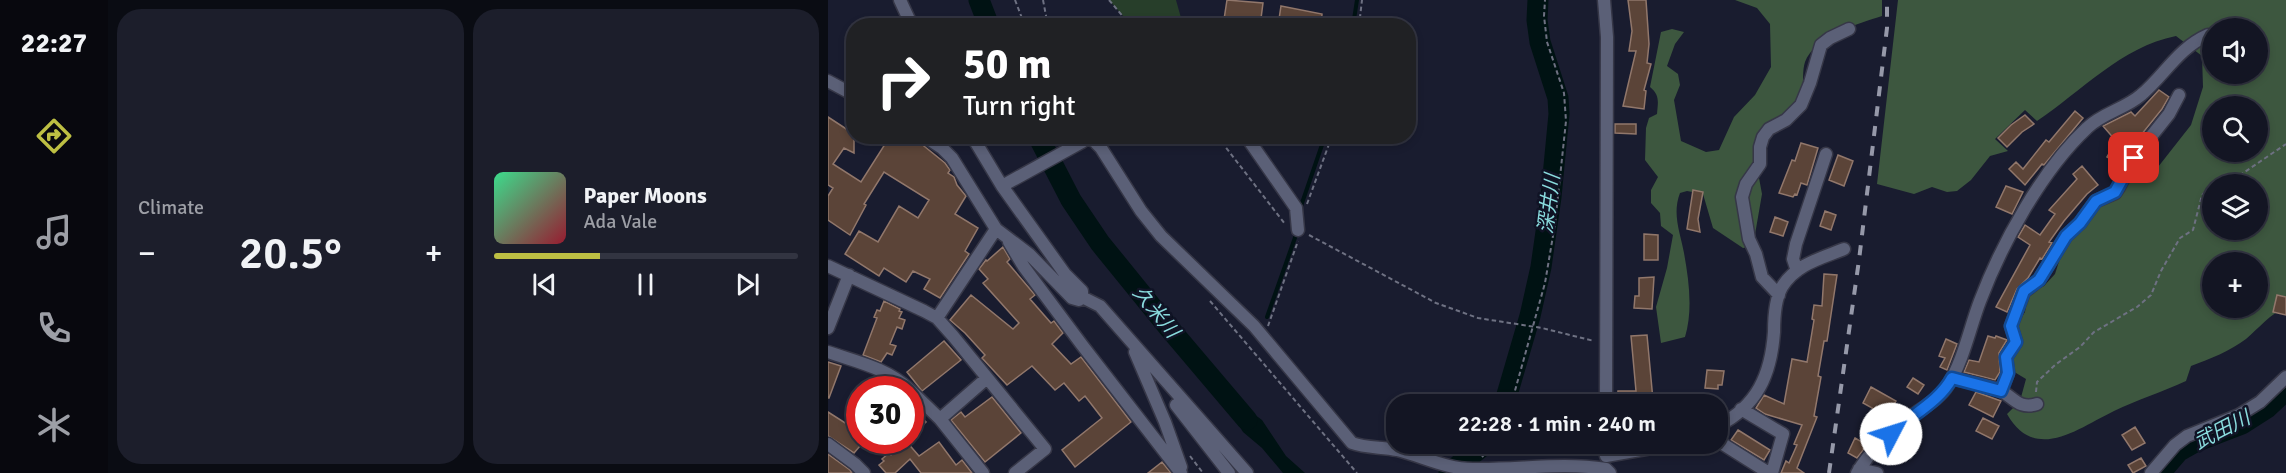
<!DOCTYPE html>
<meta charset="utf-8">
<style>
:root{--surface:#131523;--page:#1c1e2b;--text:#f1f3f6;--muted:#9d9fa6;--line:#323441;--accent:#bdbf43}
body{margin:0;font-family:Signika,"Noto Sans JP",sans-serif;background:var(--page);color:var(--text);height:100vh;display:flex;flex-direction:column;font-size:22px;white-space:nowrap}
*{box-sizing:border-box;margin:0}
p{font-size:20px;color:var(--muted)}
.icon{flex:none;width:33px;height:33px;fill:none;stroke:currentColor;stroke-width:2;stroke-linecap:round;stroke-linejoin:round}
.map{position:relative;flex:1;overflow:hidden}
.sheet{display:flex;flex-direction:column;gap:9px;padding:9px;background:#0a0c13;width:720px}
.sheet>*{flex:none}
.banner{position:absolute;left:18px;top:18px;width:570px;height:126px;border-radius:24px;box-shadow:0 3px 9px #0003,0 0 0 2px var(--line);background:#202124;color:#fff;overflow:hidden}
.fabs{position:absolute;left:1374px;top:18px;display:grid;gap:12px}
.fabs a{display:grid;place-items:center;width:66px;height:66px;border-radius:50%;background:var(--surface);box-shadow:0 3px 9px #0003,0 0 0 2px var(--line);font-size:30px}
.speed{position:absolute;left:18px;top:376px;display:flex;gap:12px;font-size:30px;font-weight:700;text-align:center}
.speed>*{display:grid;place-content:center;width:78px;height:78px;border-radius:50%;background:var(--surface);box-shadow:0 3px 9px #0003,0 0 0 2px var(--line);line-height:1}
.speed .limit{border:9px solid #d22;background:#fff;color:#111}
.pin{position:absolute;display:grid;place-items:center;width:51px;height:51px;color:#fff;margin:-26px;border-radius:12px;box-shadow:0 3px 9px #0006}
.me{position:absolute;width:66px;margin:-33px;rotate:50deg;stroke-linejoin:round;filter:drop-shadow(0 0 4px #0008)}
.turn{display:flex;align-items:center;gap:21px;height:126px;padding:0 18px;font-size:27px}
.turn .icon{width:78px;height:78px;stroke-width:2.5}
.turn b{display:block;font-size:42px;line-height:51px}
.big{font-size:45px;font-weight:600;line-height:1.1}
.sheet .card{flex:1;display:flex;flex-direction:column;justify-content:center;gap:9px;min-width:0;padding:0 21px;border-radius:24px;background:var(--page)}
.song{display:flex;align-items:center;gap:18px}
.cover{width:72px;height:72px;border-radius:9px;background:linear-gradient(135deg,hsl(150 70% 55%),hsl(350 70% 35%))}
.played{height:6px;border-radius:3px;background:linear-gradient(90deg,var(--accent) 35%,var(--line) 35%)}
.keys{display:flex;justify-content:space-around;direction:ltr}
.heat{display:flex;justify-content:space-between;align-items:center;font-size:33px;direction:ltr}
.sheet .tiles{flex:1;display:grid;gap:9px;grid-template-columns:repeat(2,1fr)}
.trip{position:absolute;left:558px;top:394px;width:342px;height:60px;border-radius:24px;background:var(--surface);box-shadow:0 3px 9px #0003,0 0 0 2px var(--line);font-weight:600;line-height:60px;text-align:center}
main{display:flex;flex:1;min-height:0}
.menu{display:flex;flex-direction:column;width:108px;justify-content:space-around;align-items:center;background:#08080e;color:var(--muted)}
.menu .icon{width:42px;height:42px}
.menu .on{color:var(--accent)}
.menu b{font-size:27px;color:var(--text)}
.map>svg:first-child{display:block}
</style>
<main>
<nav class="menu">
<b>22:27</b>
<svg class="icon on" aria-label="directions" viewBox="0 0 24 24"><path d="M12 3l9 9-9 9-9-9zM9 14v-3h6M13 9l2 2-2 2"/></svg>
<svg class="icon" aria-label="music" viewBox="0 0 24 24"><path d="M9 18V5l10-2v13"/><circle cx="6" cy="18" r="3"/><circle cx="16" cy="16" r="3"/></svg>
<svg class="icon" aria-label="phone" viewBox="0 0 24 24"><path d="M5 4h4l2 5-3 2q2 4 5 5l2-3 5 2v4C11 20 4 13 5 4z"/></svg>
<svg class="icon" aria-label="climate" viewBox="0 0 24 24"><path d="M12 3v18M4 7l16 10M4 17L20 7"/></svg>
</nav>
<section class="sheet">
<div class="tiles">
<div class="card"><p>Climate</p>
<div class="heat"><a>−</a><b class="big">20.5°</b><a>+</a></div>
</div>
<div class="card">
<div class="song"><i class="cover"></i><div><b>Paper Moons</b><p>Ada Vale</p></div></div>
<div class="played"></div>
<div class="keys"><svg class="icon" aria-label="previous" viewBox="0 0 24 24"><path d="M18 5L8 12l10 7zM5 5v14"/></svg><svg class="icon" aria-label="pause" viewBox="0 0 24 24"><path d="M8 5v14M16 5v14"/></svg><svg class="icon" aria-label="next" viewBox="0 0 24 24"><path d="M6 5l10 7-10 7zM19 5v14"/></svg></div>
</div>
</div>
</section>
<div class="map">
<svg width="1458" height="473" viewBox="0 0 1458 473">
<rect width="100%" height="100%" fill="#191c2f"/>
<path fill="#273e2a" d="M281 0H348L355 25H303Z"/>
<path fill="#3d573f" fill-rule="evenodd" d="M907 0H1054V16C1031 23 986 37 977 62 974 71 976 81 974 90 970 108 954 115 940 125L929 167 934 194 925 246 915 248 885 228 875 194 859 191 852 193C844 214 852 232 856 253 861 281 865 310 857 337L833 343 828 307 839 268 845 235 833 226 832 213 823 203V190L830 177 817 160 818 128 821 118 829 114C830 102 832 95 822 87L833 32 844 29 856 32 847 44 839 66 850 74 852 85 846 100 853 141 878 152 891 150 906 117 927 95 943 67 942 24 929 8Z
M1070 0H1458V307C1442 314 1431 328 1418 339 1402 351 1382 359 1363 366L1358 381C1334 392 1309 400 1286 411 1249 429 1207 463 1179 414L1192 401 1198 379 1183 370C1183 352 1190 351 1193 335L1188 326 1197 312 1199 295 1216 286 1227 274 1234 252 1266 204 1292 191 1312 173 1330 167 1363 125 1375 87 1374 56 1348 36C1293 47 1254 91 1209 121L1197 110 1167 139 1180 151 1162 156 1143 180 1129 191 1119 192 1104 187 1086 194 1049 184ZM1384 28H1430V74H1384ZM1384 106H1430V152H1384ZM1384 184H1430V230H1384ZM1384 262H1430V308H1384Z"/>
<path fill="#001213" d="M396 398 407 400 434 420 458 456 477 473H455L434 448 415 432 394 399Z"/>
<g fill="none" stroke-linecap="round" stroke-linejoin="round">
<path stroke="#001213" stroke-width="4" d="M525 26 529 0
M472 209 497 136
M439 317 469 232"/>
<path stroke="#001213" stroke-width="21" d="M151 0 161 26
M210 136 243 200 272 243 341 328 419 420
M676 405 702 316 713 267 723 197 731 114 730 98 712 42 709 20 710 0
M621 473 657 444
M1332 473 1351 451 1367 442 1414 424 1439 408 1458 390"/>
</g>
<path fill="#5b4438" stroke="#91776b" stroke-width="1.5" d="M399 0 435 3 432 26H395Z
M800 0H818L821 44 819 63 823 64 816 90 818 91 816 109 795 106 808 51H801L804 31Z
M453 6 494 14 493 26H450Z
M1331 90 1341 97 1334 109 1305 145 1293 165 1279 157 1288 141 1275 126 1303 112 1307 116Z
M1247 111 1255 118 1216 165 1214 164 1197 185 1181 169 1188 162 1195 169 1218 140 1221 142Z
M1197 115 1206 124 1194 132 1179 147 1170 138 1183 125Z
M0 117 26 134V153L16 148 5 164 33 182 59 141 62 143 66 136H88L91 142 117 163 122 170 120 173 126 177 129 185 138 196 127 214 150 228 137 251 141 254 112 298 96 289 102 279 85 271 78 282 56 268 51 276 17 254 31 231 50 242 71 206 90 218 101 200 56 172 36 204 38 205 22 235 0 220V196L5 188 0 185Z
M787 124H808V134L787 133Z
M973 143 990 148 979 185 973 183 969 195 967 194 965 197 951 193 964 160 967 161Z
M1010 155 1025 161 1016 186 1001 180Z
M1254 166 1270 185 1259 194 1236 221 1221 242 1224 243 1214 259 1212 258 1200 278 1189 289 1179 312 1168 307 1202 245 1190 237 1197 225 1212 235 1227 214 1221 210 1249 179 1245 174Z
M1178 186 1195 192 1184 214 1168 207Z
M865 190 875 192 870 219 872 232 859 229Z
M997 211 1008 215 1003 230 992 226Z
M947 217 960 222 955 236 942 232Z
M816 234 830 235V260H816Z
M175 247 182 259 179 262 207 295 202 299 223 323 226 321 235 333 224 344 243 364 253 357 303 422 247 467 234 450 274 418 257 396 251 401 236 383 227 390 204 366 179 385 154 358 157 355 137 333 122 320 143 295 185 329 191 323 155 283 160 279 151 269 158 260 159 261Z
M996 274 1009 275 999 341H996L990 376 993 377 986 416 989 417 969 468 976 473H953L958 461 961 463 969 445 966 444 974 425 937 414 928 408 936 395 956 404 964 359 979 362 986 320 984 319 986 305 994 306Z
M826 277 824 309 806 308 807 296H811V278Z
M1449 295 1458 297V315L1445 312Z
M56 301 72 309 71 311 74 312 71 318 77 320 74 329 69 327 62 344 68 346 64 355 59 353 53 362 35 355 49 318 46 317 49 310 52 311Z
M819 335 825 400H823L821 405H789L790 391H808L803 336Z
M1160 336 1167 338 1168 336 1179 340 1171 353 1172 372 1167 380 1136 372 1141 360 1151 362Z
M1118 339 1129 344 1119 370 1112 367 1117 358 1111 356Z
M116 341 133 360 94 391 79 372Z
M0 362 13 366 1 398H0Z
M879 370 896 371 894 385H890V389L877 388Z
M1085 378 1096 385 1090 394 1079 387Z
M1043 387 1068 401 1060 417 1035 403Z
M1148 392 1173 401 1165 417 1141 405Z
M164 397 193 433 157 462 123 420 133 412 137 417Z
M82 405 98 422 82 437Z
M0 412 25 428 32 418V446L26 453 0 436Z
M1155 418 1171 426 1164 439 1148 431Z
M1307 427 1317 443 1304 450 1294 435Z
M910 430 942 450 936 460 903 440Z
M1027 438 1039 445 1029 458 1020 453Z
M78 441 91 456 111 442 128 465 134 460 144 473H93L82 459 67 473H58L51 465 56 461 54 459 61 453 63 455Z
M0 454 22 470 24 473H0Z
M1313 458 1318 466 1305 473 1300 465Z
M334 462 343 473H320Z"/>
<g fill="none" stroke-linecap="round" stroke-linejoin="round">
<g stroke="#363747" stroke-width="15">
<path id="minor" d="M72 0 84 26
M776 0 779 37 778 405
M0 81 26 95
M96 136 114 148 124 158 168 229 201 254 244 298 251 300 254 297 272 306 419 473
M144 136 174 186 237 274 254 291V297
M418 136 468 208 470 230
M260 139 266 141 273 148 313 211 333 236 426 326 524 443C537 448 554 447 569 450 594 456 618 469 645 469 691 470 733 462 778 469L782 473
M174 186 254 142
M181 242 196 267 254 345 353 473
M0 266 96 311 109 318 125 336 217 449 187 473
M969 271 965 259 968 244 998 154
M951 295 934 277 928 254 921 239 914 197 918 184 932 164V147L935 137 941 129 958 120 973 105 982 83 993 45 1002 38 1021 29
M109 318 168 229
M0 328 21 275
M0 352C29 362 59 368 82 390
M307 352 337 422 353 467
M1124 378C1139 382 1157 384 1171 390 1185 396 1190 410 1209 404
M82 390 112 419 155 473
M1173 391 1180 373 1178 357 1188 342 1183 326 1196 292 1211 280 1238 236 1252 223 1268 201 1287 193 1291 187 1306 158 1341 114 1351 95
M348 405 401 473
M913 409 955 434 944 473
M112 419 159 378
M890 426C929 406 943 375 946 332 946 318 947 299 954 287 968 264 994 258 1016 249
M890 441 941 473
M0 444 27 464 36 473
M778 456 846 444
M1031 469 1049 473
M1029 473C1041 453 1060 434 1078 420 1092 409 1111 400 1120 385 1135 362 1142 327 1152 301 1174 243 1214 170 1259 128 1274 113 1297 109 1313 95 1336 76 1350 48 1380 35
M1323 473 1347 445 1359 436 1411 415 1432 402 1458 377"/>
</g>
<path stroke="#6e7182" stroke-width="2" stroke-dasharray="4.5 3" stroke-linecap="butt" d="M187 0 197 26
M215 0 220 26
M281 0 303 26
M531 26 534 0
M389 136 457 224
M1399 184 1458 144
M479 204 504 136
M481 235 608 303 650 318 714 328 766 341
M382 301 529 473
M440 326 470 241
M1208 392 1209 382 1227 365 1252 347 1266 332 1309 307 1323 295 1333 271 1352 238 1365 230 1374 195 1380 189H1384
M683 405 717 283 727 224 738 121 736 93 719 42 716 16 717 0
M362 456 375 473
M654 457 666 444"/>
<use href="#minor" stroke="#5b6077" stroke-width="12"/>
<path stroke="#9699a9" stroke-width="4" stroke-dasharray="10 10" stroke-linecap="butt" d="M1001 473 1031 260 1059 28V0"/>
</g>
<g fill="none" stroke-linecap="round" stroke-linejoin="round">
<g stroke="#114b97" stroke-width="15">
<path id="route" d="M1063 434C1083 415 1111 402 1124 378L1173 391 1180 373 1178 357 1188 342 1183 326 1196 291 1211 280 1238 236 1252 223 1268 201 1287 192 1306 158"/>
</g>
<use href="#route" stroke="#1a73e8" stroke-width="10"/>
</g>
<g text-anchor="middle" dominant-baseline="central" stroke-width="5" stroke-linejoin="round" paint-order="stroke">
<g font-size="20" font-style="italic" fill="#89dbdd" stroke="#101325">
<text transform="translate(721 204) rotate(-83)">深井川</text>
<text transform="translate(328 312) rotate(51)">久米川</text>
<text transform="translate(1394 430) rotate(-27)">武田川</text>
</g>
</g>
</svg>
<div class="fabs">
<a><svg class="icon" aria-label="sound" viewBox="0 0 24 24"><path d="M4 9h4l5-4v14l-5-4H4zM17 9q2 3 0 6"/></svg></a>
<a><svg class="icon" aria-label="search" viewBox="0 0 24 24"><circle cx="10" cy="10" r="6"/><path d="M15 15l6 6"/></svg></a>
<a><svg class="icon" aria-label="layers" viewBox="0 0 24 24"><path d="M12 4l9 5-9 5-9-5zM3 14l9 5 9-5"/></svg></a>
<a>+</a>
</div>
<div class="speed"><div class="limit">30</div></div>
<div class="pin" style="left:1306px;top:158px;background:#d93025"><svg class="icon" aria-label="arrive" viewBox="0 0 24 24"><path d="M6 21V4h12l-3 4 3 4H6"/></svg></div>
<svg class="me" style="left:1063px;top:434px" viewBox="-20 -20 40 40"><circle r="19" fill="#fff"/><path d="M0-13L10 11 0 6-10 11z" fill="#1a73e8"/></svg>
<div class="trip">22:28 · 1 min · 240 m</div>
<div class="banner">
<div class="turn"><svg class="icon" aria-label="right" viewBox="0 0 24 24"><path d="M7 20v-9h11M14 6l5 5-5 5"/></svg><div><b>50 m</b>Turn right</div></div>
</div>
</div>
</main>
